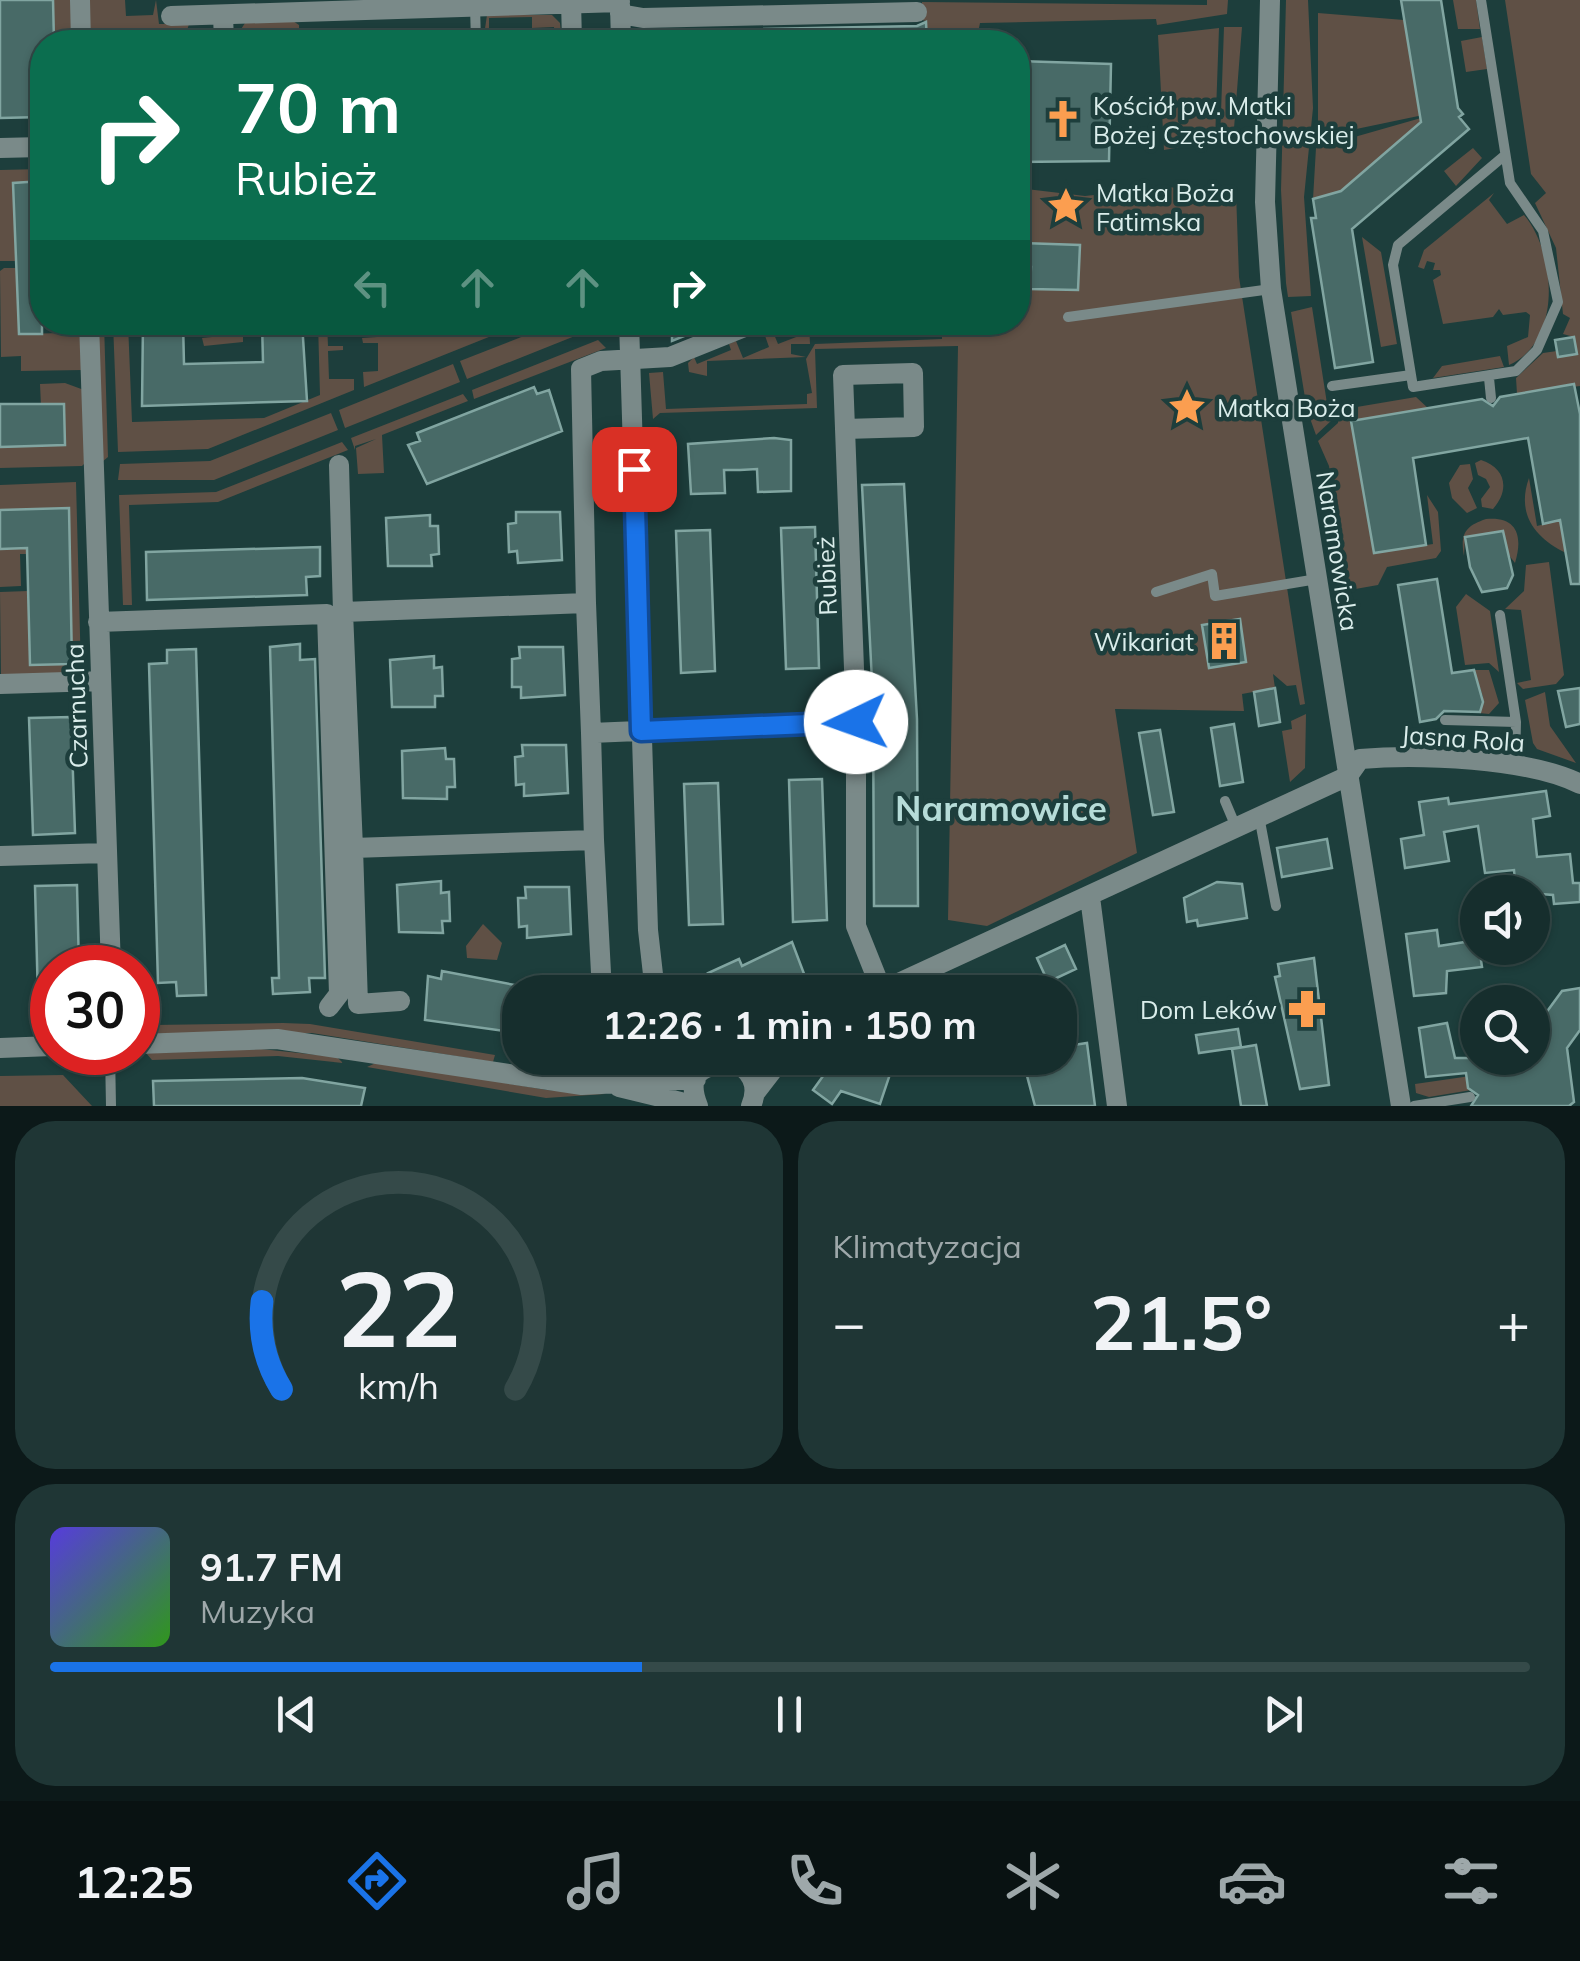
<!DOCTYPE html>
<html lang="pl">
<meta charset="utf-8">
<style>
:root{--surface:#162e2d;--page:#1f3635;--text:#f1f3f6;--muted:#9ea8aa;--line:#354a49;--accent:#1a73e8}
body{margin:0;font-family:Mulish,sans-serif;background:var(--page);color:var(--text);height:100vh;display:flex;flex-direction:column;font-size:38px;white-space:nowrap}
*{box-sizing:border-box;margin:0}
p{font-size:32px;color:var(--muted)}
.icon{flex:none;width:55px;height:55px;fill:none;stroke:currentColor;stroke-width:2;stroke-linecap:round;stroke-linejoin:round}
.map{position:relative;height:1106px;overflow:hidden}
.drawer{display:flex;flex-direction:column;gap:15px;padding:15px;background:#0c1919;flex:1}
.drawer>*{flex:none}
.top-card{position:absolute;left:30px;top:30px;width:1000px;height:305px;border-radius:40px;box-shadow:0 2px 8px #0004,0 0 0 2px var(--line);background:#0b6e4f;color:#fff;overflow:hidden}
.fabs{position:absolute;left:1460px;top:875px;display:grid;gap:20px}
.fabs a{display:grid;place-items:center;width:90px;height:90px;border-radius:50%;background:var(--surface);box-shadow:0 2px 8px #0004,0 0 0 2px var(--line);font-size:50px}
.speed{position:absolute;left:30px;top:945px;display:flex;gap:20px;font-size:50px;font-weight:700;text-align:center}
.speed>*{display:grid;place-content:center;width:130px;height:130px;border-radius:50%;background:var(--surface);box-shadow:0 2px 8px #0004,0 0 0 2px var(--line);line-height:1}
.speed .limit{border:15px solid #d22;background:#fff;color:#111}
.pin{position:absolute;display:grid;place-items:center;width:85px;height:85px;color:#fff;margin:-42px;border-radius:20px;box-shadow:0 5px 15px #0006}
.me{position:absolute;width:110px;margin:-55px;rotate:267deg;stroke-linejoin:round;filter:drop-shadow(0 0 8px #0008)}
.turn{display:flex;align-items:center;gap:35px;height:210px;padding:0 40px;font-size:45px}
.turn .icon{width:130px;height:130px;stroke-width:2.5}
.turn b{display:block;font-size:70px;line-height:85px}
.lanes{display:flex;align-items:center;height:95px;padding:0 40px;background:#0003;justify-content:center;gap:50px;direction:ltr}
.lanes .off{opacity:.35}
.big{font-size:75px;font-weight:700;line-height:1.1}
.drawer .tile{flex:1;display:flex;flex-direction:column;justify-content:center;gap:15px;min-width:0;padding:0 35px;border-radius:40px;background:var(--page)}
.drawer .dial{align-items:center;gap:0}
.dial svg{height:260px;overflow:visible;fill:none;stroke:var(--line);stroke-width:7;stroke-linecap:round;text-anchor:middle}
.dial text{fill:var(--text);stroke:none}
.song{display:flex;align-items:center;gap:30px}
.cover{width:120px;height:120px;border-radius:15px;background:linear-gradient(135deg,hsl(250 70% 55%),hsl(110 70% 35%))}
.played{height:10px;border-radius:5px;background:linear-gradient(90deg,var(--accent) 40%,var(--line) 40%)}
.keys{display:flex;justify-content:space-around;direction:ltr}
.heat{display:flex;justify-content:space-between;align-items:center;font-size:55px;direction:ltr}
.drawer .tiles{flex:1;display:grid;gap:15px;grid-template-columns:1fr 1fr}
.tile:last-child{grid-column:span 2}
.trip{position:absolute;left:502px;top:975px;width:575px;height:100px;border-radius:40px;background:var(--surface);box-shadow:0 2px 8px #0004,0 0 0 2px var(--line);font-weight:700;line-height:100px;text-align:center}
.tabs{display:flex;height:160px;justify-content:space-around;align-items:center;background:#091212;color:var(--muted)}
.tabs .icon{width:70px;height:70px}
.tabs .active{color:var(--accent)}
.tabs b{font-size:45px;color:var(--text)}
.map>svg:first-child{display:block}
</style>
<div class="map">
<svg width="1580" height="1106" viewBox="0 0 1580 1106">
<rect width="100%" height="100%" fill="#1d3e3c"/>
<path fill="#5f5045" d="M53 0H72L73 42H54Z
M88 0H125L126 16 153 15 156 0 159 24H189L185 37 190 42 158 39 156 28 120 29V42H89Z
M1207 0H1228L1227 14 1157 25 1156 19 980 23 976 42H927L926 21 922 20V2L1207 5Z
M1286 0H1308L1313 108 1304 197 1311 296 1288 297 1286 283 1281 190Z
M1453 0H1476L1480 29H1458Z
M1505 0H1580V386L1517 394 1516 378 1543 353 1557 351 1559 357 1576 354 1574 337 1563 334 1570 318 1563 314 1556 248 1535 203 1546 193 1531 174Z
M1318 13 1404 20 1419 113 1428 114 1318 137Z
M487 15H552L560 23 562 42H555L554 27 532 28V17L489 18V42H483Z
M293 21 299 25V35L272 36 271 42 234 40 245 23Z
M1224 27H1242L1233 141H1220Z
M1219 28 1215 141 1164 150 1158 35Z
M1482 37 1487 69 1466 72 1461 41Z
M1428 116 1341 191 1313 199 1316 148Z
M1473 148 1482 158 1456 186 1444 171Z
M42 169V181L13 183 23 261H0V170Z
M1166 187 1236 192 1239 277 1305 704 1300 705 1296 685 1287 686 1273 674 1275 688 1242 694 1244 711 1115 709 1137 853 987 926 948 920 958 346 815 349 817 408 660 413 653 419 649 373 663 372 666 409 807 404V394L812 393 806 359 815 344 942 339V323L1018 322V188L1085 196Z
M1494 193 1489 200 1507 224 1524 215C1556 252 1563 341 1509 365L1507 346 1528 337 1530 315 1526 312 1503 315 1499 309 1493 317 1443 324 1433 280 1441 275 1440 270H1433L1435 263 1427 261 1424 269 1418 267 1424 250Z
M1362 237 1381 252 1397 344 1381 347Z
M4 268H16L20 334 62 333 63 323H82L83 370 21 371V356L1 357 0 271Z
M1312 307 1328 410 1333 411 1332 420 1316 435 1307 410 1291 312Z
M98 323H104L108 457 102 462Z
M113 323H128L132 422 264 418 320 395 318 323H327L328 346H343V350L328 351 329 379H354V390L208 449 118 452Z
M202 323H243V342L204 346 202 338 212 337V333H202Z
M377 323V322L524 323 364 387 363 372 378 371V343H363L362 338 377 337Z
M557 323 605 324 467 379 460 361Z
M800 323H809L810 344H791V354L806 357 707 361V376L689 372 688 363 694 357 697 364 731 350 729 344 736 341 743 358 769 347 763 330 771 327 778 344 804 334Z
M598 340 606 348 474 399 472 390Z
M1500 356 1504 367 1433 378 1442 366Z
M453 364 460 382 345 428 339 410Z
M65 383 84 390 86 462 82 466 0 468V447L65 445 64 405 41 406 40 384Z
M463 394 468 401 382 435 384 473 358 474 356 448 376 439 355 446V450L351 438Z
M1416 397 1429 409 1351 421 1374 553 1433 544 1427 495 1438 512 1441 551 1436 558 1387 567 1378 585 1344 591 1329 466 1318 441 1338 423 1339 410Z
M331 413 338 430 214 480H118L120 464 210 461Z
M342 442 348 450 218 502 129 505 132 605H123L119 495 216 492Z
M1481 460C1506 468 1510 490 1493 509L1482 507 1481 499 1490 487 1486 479 1478 475 1475 463Z
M1470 464 1473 479 1468 488 1477 508 1467 513 1452 498 1449 483 1460 465Z
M1529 478 1537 526 1560 520 1566 553C1535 538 1516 514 1529 478Z
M76 482 81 672 1 676 0 592 28 591 30 665 72 664 69 509 0 510V485Z
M1486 519C1518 516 1523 537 1515 563L1508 554 1503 531 1465 537 1464 556C1460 534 1465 526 1486 519Z
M32 548V554H20L21 586 0 587V549Z
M1549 562 1564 675 1556 684 1523 689 1517 683 1531 680 1521 610 1505 609 1524 591 1526 565Z
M1466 594 1490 611 1499 672 1489 663 1465 665 1456 607Z
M1474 670H1489L1499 703 1489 714 1479 713 1483 697Z
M1545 692 1550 726 1576 763 1537 749 1533 743 1525 700Z
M1306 714 1305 768 1290 782 1282 731 1292 729 1291 721Z
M483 924 502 943 497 960 467 958 466 946Z
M283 1023 310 1024 495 1055 493 1062 312 1033 146 1034 153 1025Z
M261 1049 337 1057 343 1063 278 1056 152 1060 146 1053Z
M378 1062 547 1090 605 1094 546 1098 367 1067Z
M1505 1071 1508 1084 1429 1097 1416 1093 1415 1084Z
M63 1075 92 1106H0V1076Z"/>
<path fill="#486a67" stroke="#81a5a1" stroke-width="2.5" d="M0 0H53L54 42H42V117L0 118Z
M1401 0H1441L1458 108 1463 114 1459 117 1469 129 1352 229 1373 362 1335 368 1311 218H1316L1313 199 1341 191 1421 122Z
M926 22 927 42H664V31L917 26Z
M1018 61 1111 64 1109 161 1018 162Z
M42 181V334H19L13 183Z
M1022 243 1080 245 1078 290 1030 289 1031 267H1021Z
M143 322H183L184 364 263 362 262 322H302L307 401 142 406Z
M672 322H719L672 341Z
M1574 337 1577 354 1558 357 1555 340Z
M1574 384 1580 414V584H1571L1560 520 1543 524 1528 438 1413 458 1426 545 1374 553 1351 421 1482 399 1493 406 1500 397Z
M534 387 537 394 549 390 562 431 427 484 408 445 420 441 417 433Z
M0 404H64L65 445 0 447Z
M774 438 791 440V491L758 492 757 469 740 470H724L725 493 691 494 688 444Z
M904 484 917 719 918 906H874L873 701 862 485Z
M69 508 72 664 30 665 27 548 0 549V510Z
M516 512H560L562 560 518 563 517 551 509 552 508 524 516 523Z
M430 515V526H438L439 554 431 555 432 566H388L386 518Z
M815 527 819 668 786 669 781 528Z
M710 530 715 671 681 673 676 531Z
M1503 531 1513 575 1507 588 1482 592 1470 567 1465 537Z
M320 547V576L306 577 307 595 147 600 146 552Z
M1437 579 1452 673 1474 670 1483 702 1480 712 1444 711 1436 719 1420 722 1398 585Z
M1240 619 1246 662 1209 668 1202 625Z
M300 644V660L315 659 325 978H309L310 992 273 994 272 978H279L270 647Z
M519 647H563L565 695 521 698V687H512V659L520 658Z
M196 649 206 995 177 996 176 982 158 983 149 664 167 663V650Z
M434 656V668L442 667 443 696H435V707H392L390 660Z
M1275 688 1280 722 1259 726 1254 692Z
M1580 688V724L1566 727 1558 691Z
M71 717 75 833 33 835 29 718Z
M1234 724 1243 782 1220 786 1211 728Z
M1160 730 1174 812 1153 815 1139 733Z
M522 745H566L568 793 524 796V784L516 785 515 757 523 756Z
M445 748 446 759H454L455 787H447V799L403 798 402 751Z
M822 779 827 920 793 922 789 780Z
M718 783 723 924 689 925 684 784Z
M1546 791 1550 816 1533 819 1537 857 1570 854 1573 883H1580V902L1554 904 1553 895 1516 892 1514 870 1485 873 1478 826 1444 832 1449 861 1405 868 1401 839 1424 835 1419 802 1448 798 1449 804Z
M1327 839 1332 868 1282 877 1277 848Z
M441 881V893L449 892 450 921H442L443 933 399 932 397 885Z
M1217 882 1242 884 1247 918 1198 926 1197 920 1187 922 1184 898Z
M77 885 79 968H52V999L38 1000 35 886Z
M525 887H569L571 934 527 938V926L519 927 518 898H526Z
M1437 930 1439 946 1478 940 1482 967 1447 971 1446 993 1414 996 1406 934Z
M792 942 809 987 796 992H718L708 973 739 959 742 966Z
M1065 945 1076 969 1048 982 1037 958Z
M1314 958 1329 1085 1300 1089 1275 977 1280 976 1278 964Z
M442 971 520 986V1026L512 1024 511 1032 425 1020 428 976 441 979Z
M1580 988V1030L1567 1048 1574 1102 1569 1106H1471L1478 1095 1468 1088 1466 1073 1426 1077 1419 1028 1447 1023 1455 1058H1532V1032L1562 991Z
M1238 1029 1241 1047 1199 1053 1196 1035Z
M1087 1043 1095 1106H1035L1026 1072 1052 1069 1050 1058H1060V1047Z
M1256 1045 1267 1106H1241L1232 1049Z
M836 1058H920L890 1074 880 1104 841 1091 832 1104 813 1090Z
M302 1078 365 1088 361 1106H154L153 1081Z"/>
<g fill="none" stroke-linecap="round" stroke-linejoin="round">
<path stroke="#7a8a89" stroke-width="10" d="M1481 0 1510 183 1543 231 1558 302 1537 350 1516 371 1413 387 1393 265 1398 245 1504 156
M475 6 476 42
M1068 317 1271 289
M1489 378 1491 398
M1332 386 1411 375
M1156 592 1212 574 1215 596 1317 579
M1500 615 1516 722 1515 765
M1445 720 1516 722
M1225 801 1236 827
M1259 816 1276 906
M110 1052 111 1106
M1414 1106 1470 1097"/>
<path stroke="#7a8a89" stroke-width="20" d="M80 0 81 42
M571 0 572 42
M1270 0 1265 202 1271 289 1401 1106
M620 5 621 42
M620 14 643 18 917 12
M223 15 224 42
M171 16 620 2
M0 148 42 147
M89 322 111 968
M629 322 648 930 655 992
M845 429 914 427 913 373 843 375 856 722V926L882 991
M339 465 343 612 586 603 581 369 601 361 670 357 757 322
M586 603 591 733 856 722
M343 612 353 848 594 840 591 733
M98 622 327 614 339 994 329 1007
M0 684 100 681
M1348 776 1360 759C1417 754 1530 758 1580 784
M594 840 602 992
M353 848 358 1004 400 1001
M0 856 106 853
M1090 897 1117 1106
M879 992 1348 776
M138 1044 277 1039 582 1085 696 1079
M0 1048 52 1046
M731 1061C751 1069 760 1085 751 1106
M630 1082 657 1058
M619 1087 697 1106
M755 1093 782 1058
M698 1106C680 1061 721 1066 747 1058"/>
</g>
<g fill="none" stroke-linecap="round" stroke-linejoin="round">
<g stroke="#114b97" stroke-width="25">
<path id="route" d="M634 469 641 731 856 722"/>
</g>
<use href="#route" stroke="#1a73e8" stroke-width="18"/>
</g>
<defs>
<g id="church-bare" transform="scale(3)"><path d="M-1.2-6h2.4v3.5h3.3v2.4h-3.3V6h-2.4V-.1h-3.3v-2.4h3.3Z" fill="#fb9e50" stroke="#1d3e3c" stroke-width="2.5" paint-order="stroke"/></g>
<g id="sight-bare" transform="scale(3)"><path d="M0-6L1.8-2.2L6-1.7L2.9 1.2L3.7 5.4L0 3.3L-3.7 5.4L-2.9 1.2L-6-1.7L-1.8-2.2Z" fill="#fb9e50" stroke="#1d3e3c" stroke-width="2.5" paint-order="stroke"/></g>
<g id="building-bare" transform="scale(3)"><path d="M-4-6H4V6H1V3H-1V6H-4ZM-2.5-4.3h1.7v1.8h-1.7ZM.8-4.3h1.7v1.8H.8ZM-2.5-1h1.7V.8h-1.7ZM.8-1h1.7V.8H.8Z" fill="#fb9e50" stroke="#1d3e3c" stroke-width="2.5" paint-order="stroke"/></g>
<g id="pharmacy-bare" transform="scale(3)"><path d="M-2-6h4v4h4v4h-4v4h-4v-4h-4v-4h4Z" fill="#fb9e50" stroke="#1d3e3c" stroke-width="2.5" paint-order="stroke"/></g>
</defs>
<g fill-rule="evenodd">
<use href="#church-bare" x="1063" y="119"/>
<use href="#sight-bare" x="1066" y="206"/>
<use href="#sight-bare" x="1187" y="407"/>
<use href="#building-bare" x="1224" y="641"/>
<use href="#pharmacy-bare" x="1307" y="1009"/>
</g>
<g text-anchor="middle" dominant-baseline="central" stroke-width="9" stroke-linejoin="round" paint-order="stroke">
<g font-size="25" fill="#daedeb" stroke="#1d3e3c" text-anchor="start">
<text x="1093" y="105">Kościół pw. Matki<tspan x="1093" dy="29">Bożej Częstochowskiej</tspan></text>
<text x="1096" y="192">Matka Boża<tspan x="1096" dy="29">Fatimska</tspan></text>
<text x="1217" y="407">Matka Boża</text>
<text x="1194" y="641" text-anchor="end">Wikariat</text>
<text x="1277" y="1009" text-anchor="end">Dom Leków</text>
</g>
<g font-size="25" fill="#daedeb" stroke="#1d3e3c">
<text transform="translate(1338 551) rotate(81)">Naramowicka</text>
<text transform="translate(826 576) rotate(-92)">Rubież</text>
<text transform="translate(76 706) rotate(-92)">Czarnucha</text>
<text transform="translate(1463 738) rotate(4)">Jasna Rola</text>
</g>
<g font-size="35" font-weight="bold" fill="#b6dcd8" stroke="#1d3e3c">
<text x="1001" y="808">Naramowice</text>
</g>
</g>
</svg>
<div class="fabs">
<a><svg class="icon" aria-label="sound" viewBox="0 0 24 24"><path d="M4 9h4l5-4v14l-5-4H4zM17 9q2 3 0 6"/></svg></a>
<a><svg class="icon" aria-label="search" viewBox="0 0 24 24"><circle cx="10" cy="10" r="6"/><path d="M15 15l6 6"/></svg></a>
</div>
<div class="speed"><div class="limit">30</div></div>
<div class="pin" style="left:634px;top:469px;background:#d93025"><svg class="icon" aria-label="arrive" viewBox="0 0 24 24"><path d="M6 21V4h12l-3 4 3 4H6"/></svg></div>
<svg class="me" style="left:856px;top:722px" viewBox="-20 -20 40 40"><circle r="19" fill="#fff"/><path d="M0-13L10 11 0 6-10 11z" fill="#1a73e8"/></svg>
<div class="trip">12:26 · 1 min · 150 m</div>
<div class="top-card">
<div class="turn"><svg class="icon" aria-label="right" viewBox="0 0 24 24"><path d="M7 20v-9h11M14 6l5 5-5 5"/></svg><div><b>70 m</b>Rubież</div></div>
<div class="lanes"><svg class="icon off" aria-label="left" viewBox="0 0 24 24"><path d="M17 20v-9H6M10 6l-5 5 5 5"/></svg><svg class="icon off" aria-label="ahead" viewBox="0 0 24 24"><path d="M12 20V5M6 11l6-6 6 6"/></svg><svg class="icon off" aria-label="ahead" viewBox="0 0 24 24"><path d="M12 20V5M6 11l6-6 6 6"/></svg><svg class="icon" aria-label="right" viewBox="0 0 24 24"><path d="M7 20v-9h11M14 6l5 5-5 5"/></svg></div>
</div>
</div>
<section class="drawer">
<div class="tiles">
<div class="tile dial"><svg viewBox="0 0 100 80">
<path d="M14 69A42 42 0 1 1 86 69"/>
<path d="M14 69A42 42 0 0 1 8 42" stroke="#1a73e8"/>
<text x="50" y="56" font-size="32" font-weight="700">22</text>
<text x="50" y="72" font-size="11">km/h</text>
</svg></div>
<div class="tile"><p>Klimatyzacja</p>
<div class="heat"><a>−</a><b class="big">21.5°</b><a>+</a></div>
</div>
<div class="tile">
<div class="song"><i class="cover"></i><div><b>91.7 FM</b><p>Muzyka</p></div></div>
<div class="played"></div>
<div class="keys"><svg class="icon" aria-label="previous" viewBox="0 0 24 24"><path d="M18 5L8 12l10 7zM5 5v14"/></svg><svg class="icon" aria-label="pause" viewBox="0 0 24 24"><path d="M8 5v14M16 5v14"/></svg><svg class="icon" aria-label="next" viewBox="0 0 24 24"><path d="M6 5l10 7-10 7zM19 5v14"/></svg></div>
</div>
</div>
</section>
<nav class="tabs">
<b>12:25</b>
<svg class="icon active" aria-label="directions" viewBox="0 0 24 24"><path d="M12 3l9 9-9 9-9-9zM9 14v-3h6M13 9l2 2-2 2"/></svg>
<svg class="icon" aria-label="music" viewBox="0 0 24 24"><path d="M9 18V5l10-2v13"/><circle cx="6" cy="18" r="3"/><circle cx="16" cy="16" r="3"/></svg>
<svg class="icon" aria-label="phone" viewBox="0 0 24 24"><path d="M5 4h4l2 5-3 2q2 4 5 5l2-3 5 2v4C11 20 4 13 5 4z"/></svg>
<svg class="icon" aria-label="climate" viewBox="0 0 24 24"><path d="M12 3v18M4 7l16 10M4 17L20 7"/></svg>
<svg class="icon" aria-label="car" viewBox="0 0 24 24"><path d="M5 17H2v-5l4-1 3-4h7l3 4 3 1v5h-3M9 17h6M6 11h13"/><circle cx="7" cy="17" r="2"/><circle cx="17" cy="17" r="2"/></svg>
<svg class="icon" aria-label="filters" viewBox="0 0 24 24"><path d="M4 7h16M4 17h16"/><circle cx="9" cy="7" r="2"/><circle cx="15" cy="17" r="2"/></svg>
</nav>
